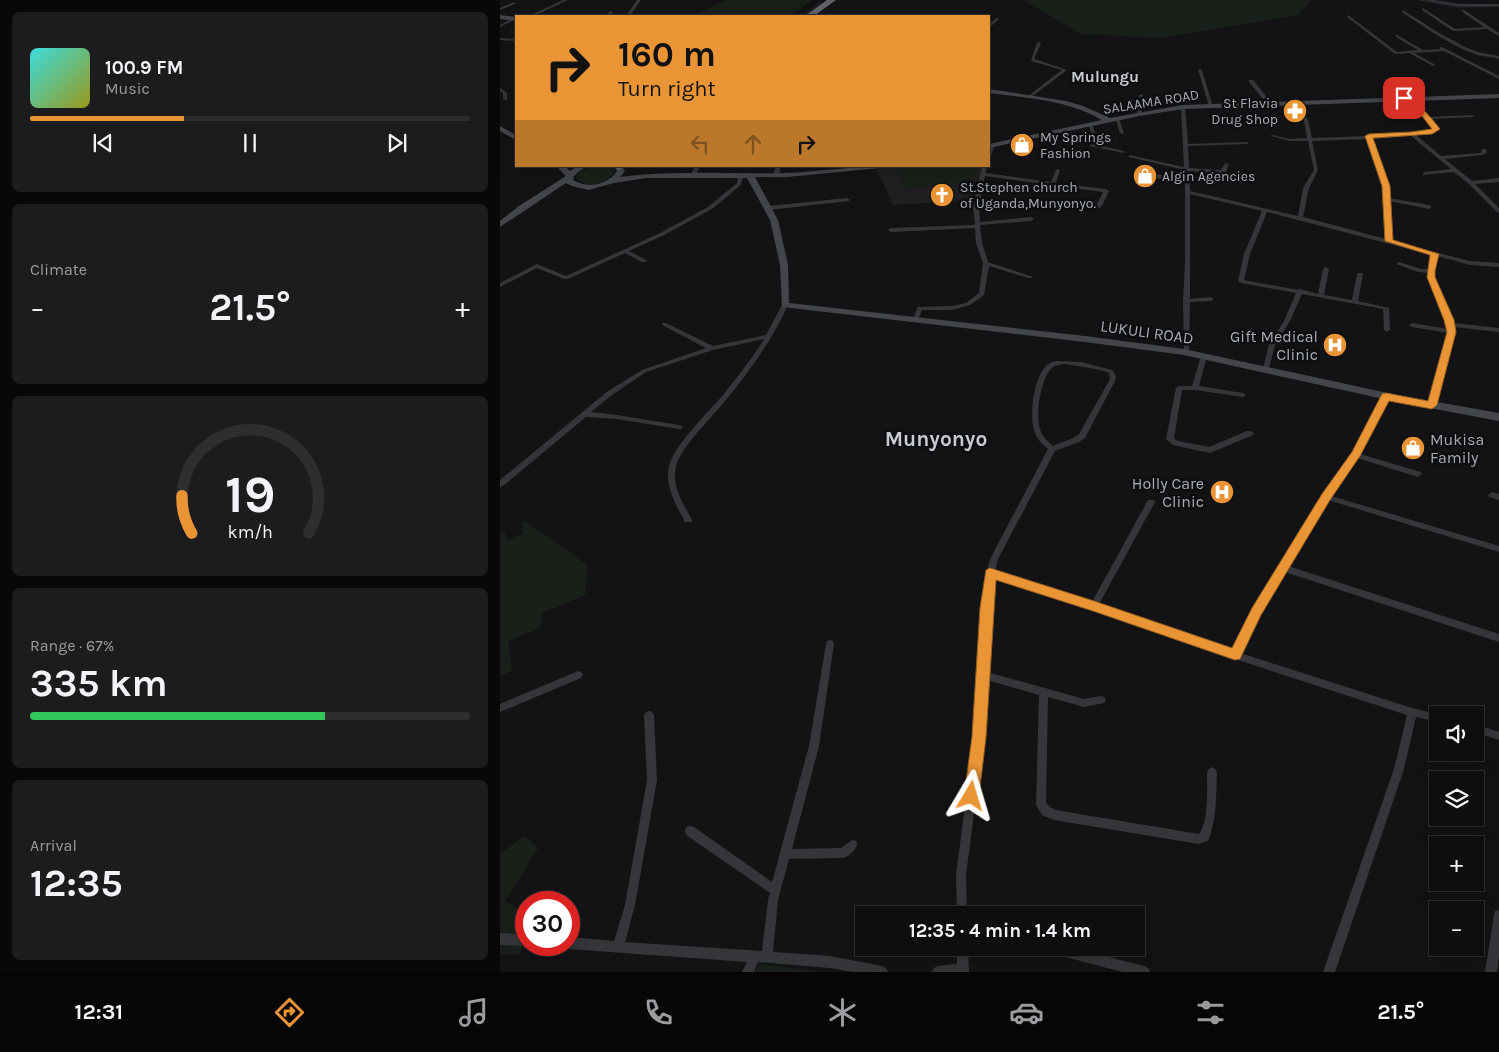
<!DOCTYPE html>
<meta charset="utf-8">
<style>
:root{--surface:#0e0e10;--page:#1c1c1e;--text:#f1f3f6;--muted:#9b9c9f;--line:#2e2e30;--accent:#ea9535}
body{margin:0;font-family:Karla,sans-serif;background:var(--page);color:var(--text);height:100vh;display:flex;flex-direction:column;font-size:19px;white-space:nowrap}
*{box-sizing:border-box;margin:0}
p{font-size:16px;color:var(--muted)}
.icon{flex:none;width:28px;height:28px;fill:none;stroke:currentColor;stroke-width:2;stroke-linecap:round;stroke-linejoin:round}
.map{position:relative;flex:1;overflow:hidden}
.details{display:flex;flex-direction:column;gap:12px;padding:12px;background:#080809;width:500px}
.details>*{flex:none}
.hud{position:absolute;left:15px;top:15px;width:475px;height:152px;border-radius:0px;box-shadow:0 5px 20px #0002,0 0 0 1px var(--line);background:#ea9535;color:#111;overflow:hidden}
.fabs{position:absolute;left:929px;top:706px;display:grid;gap:10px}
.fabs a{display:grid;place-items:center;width:55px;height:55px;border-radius:0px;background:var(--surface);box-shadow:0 5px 20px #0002,0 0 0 1px var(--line);font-size:25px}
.speed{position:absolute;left:15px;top:891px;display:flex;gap:10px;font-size:25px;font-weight:700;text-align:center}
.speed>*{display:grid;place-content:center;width:65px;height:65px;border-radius:50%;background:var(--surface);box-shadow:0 5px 20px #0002,0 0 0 1px var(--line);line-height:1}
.speed .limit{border:8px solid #d22;background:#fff;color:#111}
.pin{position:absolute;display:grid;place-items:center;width:42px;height:42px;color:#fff;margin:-21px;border-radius:10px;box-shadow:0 2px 8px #0006}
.me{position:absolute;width:55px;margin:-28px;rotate:7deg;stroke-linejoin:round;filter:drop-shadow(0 0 4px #0008)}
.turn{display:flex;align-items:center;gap:18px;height:105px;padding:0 20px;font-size:22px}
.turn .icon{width:65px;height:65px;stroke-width:2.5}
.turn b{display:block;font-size:35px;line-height:42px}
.lanes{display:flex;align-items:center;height:48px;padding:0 20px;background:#0003;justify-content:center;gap:25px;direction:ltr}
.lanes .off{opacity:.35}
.big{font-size:38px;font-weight:700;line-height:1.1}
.details .widget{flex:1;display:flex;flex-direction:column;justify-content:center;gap:8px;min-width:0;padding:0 18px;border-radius:8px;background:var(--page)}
.details .dial{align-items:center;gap:0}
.dial svg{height:130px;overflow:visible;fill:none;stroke:var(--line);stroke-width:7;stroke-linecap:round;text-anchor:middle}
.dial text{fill:var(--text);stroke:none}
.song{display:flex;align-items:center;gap:15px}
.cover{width:60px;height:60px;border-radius:8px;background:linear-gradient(135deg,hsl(180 70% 55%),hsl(60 70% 35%))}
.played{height:5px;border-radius:2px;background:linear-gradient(90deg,var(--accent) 35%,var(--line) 35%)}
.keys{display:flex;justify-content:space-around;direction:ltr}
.heat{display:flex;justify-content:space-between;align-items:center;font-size:28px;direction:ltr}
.charge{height:8px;border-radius:4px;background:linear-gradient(90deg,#34c759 67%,var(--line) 0)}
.trip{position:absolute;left:355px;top:906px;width:290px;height:50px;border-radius:0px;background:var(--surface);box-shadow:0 5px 20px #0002,0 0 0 1px var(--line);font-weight:700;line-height:50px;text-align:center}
.menu{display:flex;height:80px;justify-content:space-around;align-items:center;background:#060606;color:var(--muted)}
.menu .icon{width:35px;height:35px}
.menu .on{color:var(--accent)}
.menu b{font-size:22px;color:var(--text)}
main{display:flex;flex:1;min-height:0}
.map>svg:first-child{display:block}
</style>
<main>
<section class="details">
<div class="widget">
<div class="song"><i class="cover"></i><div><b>100.9 FM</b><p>Music</p></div></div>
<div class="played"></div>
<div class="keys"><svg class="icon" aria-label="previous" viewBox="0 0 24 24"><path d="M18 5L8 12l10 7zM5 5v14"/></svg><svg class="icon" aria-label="pause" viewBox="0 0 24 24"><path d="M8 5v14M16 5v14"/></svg><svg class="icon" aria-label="next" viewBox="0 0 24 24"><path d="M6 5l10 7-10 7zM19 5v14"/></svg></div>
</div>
<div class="widget"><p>Climate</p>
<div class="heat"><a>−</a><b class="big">21.5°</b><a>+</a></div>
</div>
<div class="widget dial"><svg viewBox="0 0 100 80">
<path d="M14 69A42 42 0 1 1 86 69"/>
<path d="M14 69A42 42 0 0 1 8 46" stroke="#ea9535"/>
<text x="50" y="56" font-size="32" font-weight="700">19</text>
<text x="50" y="72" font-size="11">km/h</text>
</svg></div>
<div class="widget"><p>Range · 67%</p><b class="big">335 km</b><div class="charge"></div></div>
<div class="widget"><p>Arrival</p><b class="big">12:35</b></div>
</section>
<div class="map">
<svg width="999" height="972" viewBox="0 0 999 972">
<rect width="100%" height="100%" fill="#131315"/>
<path fill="#1f1f22" d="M393 166H483L472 200 393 205 376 169Z"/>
<path fill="#191f19" d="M226 0H312L290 16H192Z
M523 0H811L798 15 660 38 581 34Z
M94 166H107L114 170V173C106 184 87 188 77 179L76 176 83 170Z
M409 166H478L474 182 405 189 397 168Z
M25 521 88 565 85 595 43 613 40 628 8 641 12 671 0 676V534L4 531 7 540 23 534 22 523Z
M25 836 38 849 5 901 26 912V933L20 954H0V854Z
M259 964 322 972H255Z"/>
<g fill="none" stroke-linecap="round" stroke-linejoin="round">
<path stroke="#2a3338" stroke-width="1" d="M920 0 959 7 999 6
M304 16 321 2"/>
</g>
<path fill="#262629" stroke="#2d2d30" d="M446 187 450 201 438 202 434 188Z"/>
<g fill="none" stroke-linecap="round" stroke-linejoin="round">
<path fill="#343639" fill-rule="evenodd" d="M63 0H68L34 16H29Z
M137 0H141L130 16H126Z
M925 0H934L958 4H999V6H958Z
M14 2 17 3 0 10V8Z
M923 8 955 29 984 27 961 11 964 10 999 33V36L987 29 953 31 922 10Z
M903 10 939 33 965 47 978 52 998 56H999V59C990 56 981 57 972 53 947 43 924 27 902 12Z
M110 11 113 12 110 16H106Z
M223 13 229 16H225L222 15Z
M848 15 897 52 918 50 896 37V35H897L923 50 940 49V47H942L999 76V79L944 51 914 53 934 64 935 65 933 66 909 53 895 54 847 17Z
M13 18 16 19 0 27V25Z
M496 18 499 19 489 28V25Z
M0 38 16 39V41L0 40Z
M539 42 541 43 534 59 567 70 530 98 528 97V96L562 70 531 61 537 43Z
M700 69 702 70 713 107 709 106 698 70Z
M749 80H753L771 102V104H767L749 82Z
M0 88 7 93V100L3 99V93L0 91Z
M641 94 643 95 641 114 639 115 637 114 639 95Z
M902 97H906L929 117 974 115V116L972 117 931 119 939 128V130L927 134 916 135 941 156 981 153 982 149H986L987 153 982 155 945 159 972 181 999 178V182L975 184 999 208V213L997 212 969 184 954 172 923 175V173L925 172 951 169 911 136 872 139 889 186V198L929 205 932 207 929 209 889 201 892 241 970 261 999 263V267L970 265 937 256C930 287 945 297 953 323L999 328V332L954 327 955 332 935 405 932 407H930L929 405 948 333 912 327 909 325 912 323 948 329C944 310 929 293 929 273L918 272 896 264 899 262 921 269H929L932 255 767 212 750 254 744 280 798 290 800 289 818 294 823 269 826 267 829 269 824 295 852 300 857 274 858 273H862L863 274 858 301 889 308 890 330 887 332 884 330 883 309 802 294 790 321 775 345 769 368 768 369H764L763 368 769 345 784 321 796 293 741 283 738 281 744 254 762 211 690 194V299L711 297 714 299 711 301 690 302 689 352 688 353H684L683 301 685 261V180L651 178 648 176 651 174 685 177V170L629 157V155L684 167 681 107 685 106 688 144 747 142 749 143 747 144 688 146 689 168 721 170 725 163 729 164 726 172 722 174 690 171V191L798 216 803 188 814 170 808 141H790L771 136 773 135 790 139 807 138 804 120 793 102V101H797L808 120 812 138 867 136 869 135 871 136C892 135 914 135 934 128L923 116 902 99ZM868 139 883 186 886 239 803 217 809 188 818 170 812 141Z
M615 117 619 118 624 134 620 133Z
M588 123 592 124 596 136 595 144 624 151V153L590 146 592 136Z
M491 144 495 145 491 156 489 157V150Z
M195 166H200L195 177H191L190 176Z
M276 166H281L279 176 276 178 273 176Z
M482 166H487L486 173 551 182 556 170 558 169 560 170 556 183 606 189 609 191 602 206 599 208 596 206 603 192 485 176 479 207 480 222 531 217 534 219 531 221 480 225 482 243 488 262 533 277 532 278H528L489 266 484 295 470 305 452 310H422L417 322H413L412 321 418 307 452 306 466 303 479 293 483 263 476 243 475 228 391 232 388 230 391 228 474 225 475 223 473 207 480 175 479 174 481 173Z
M238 175 243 176 241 185 212 209 164 235 129 251 146 260V262H142L125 253 68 279H64L37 268 0 287V283L37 264 66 276 160 233 208 207 237 183Z
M347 198 350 200 349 201 269 210 266 208 269 206Z
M285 303 288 305C272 340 251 369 226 400 213 416 180 448 176 466 171 485 183 504 192 520L191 522H185C177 507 167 490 168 472 169 449 208 413 223 395 237 377 252 359 264 339L213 350 146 372 112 395 91 412 117 415 179 425 183 427 181 429H179L117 419 86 417 3 486 0 487V480L108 391 142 370 206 348 162 325V323H166L213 346 266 335 282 305Z
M704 354 707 356 699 386 743 393 746 395 743 397 695 390H682L674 438 678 441 709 447 747 431H750L754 433 753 435 710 453 673 445 666 439 676 388 679 386H692L701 356Z
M558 361 581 362 612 370 616 376 615 381 585 438 579 442 555 451 498 559 495 571 592 602 648 500H654L655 502 599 604 733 650 753 610 823 495 853 453 883 397 886 395 889 397 860 454 921 472 922 474 918 477 857 458 831 496 999 546V552L828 500 788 566 999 634V642L785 572 759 614 740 653 912 708 941 715H938V722L916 717 904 769 835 972H823L894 769 907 715 735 659 593 609 494 577 490 608 487 672 584 699 601 696 604 697 606 700 604 703 584 707 548 697 546 803 550 807 555 810 699 834C709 821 707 789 707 772L709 769 712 767 715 769 717 772C716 796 717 818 708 841L699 844 554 820 542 815 536 805 539 695 487 680 484 737 466 875 467 915H457L456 875 474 737 482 608 486 573 490 559 548 449C542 444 536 438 534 430 529 414 534 372 550 363 551 362 556 361 558 361ZM565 364 590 368 608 372 610 376 609 381 579 434 573 438 553 446C549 442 545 439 542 434 534 420 540 382 550 370 554 365 559 365 565 364Z
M992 492 999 494V500L989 497 988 495Z
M330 640 333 641 334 644 319 746 292 849 341 848 352 840 356 841 357 845C355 851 349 856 343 858L289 859 278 900 273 952 330 956 382 966 386 968 388 972H353L330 968 258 962 254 972H242L247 962 69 949 65 947 64 945H69V937L114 941 125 905 147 780 144 715 146 712 149 711 152 712 154 715 157 780 135 905 125 942 262 951 268 900 270 893 186 835 185 831 186 827 190 826 194 827 272 882 309 746 326 644 327 641Z
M78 671 81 672 83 675 81 678 0 712V704Z
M975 724 999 732V740L975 732Z
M999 910V955L997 972H985L994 915 995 911Z
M0 933 26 935V945H27L26 946 0 945Z
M457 948H468L469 972H432L434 968 438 966 457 964Z
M548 948H573L644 966 648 968 650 972H623L554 954 550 952Z"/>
<path fill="#424549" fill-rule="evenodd" d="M0 15 16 17V21L0 19Z
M489 89 566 101 583 106 610 118 683 105 999 94V98L683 109 639 116 489 148V144L602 120C568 100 528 98 489 93Z
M0 126 16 135V140L0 131Z
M56 166H65L70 171 77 166H86L74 176 73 180C87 189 108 185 117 171L114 166H122L125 171 120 177C175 170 230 174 285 173 318 172 351 166 385 166L381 168 287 177H255L278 220 288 265 289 303 585 336 684 349 897 395 999 413V421L897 402 684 355 585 342 282 307 280 265 270 220 247 178H146L114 183 89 190 72 186 66 183 0 227V221L19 206 66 176Z"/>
<path fill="#60646a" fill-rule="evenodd" d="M327 0H336L314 16H305Z
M124 166 119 170 114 167V166Z"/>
</g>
<path fill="#ea9535" stroke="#986122" d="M902 97C914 96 933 120 940 129L932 134 873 138 890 186 893 240 939 254 935 271V277L954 320 956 332 937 405 932 409 889 401 860 456 830 500 761 615 740 659 735 660 593 611 496 580 486 737 479 796 477 802 471 804 466 802 464 796 472 737 480 608 486 570 490 568 594 601 732 648 752 608 822 494 852 452 882 394 886 393 928 401 947 332 944 320 927 277 930 255 885 241 882 186 865 136 869 134 911 132 932 129 922 116 902 100Z"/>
<defs>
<g id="pharmacy-disc" transform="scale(1.25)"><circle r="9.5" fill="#ea9535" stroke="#0e0e10"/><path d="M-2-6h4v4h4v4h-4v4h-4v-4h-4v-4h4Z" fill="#fff"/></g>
<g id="shop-disc" transform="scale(1.25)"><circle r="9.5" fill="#ea9535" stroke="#0e0e10"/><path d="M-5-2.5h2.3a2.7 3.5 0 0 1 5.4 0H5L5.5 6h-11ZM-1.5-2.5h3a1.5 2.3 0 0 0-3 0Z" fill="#fff"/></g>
<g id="church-disc" transform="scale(1.25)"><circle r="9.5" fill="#ea9535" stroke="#0e0e10"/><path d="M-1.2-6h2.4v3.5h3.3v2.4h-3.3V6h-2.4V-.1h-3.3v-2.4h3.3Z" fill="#fff"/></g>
<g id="hospital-disc" transform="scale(1.25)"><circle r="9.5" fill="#ea9535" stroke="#0e0e10"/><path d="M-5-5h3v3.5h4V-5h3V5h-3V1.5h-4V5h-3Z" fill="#fff"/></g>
</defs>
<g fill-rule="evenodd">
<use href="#pharmacy-disc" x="795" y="111"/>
<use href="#shop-disc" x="522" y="145"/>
<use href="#shop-disc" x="645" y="176"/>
<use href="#church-disc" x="442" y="195"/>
<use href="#hospital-disc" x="835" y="345"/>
<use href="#shop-disc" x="913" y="448"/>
<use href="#hospital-disc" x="722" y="492"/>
</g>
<g text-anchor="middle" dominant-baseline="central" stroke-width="5" stroke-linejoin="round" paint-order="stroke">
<g font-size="14" fill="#a5acb4" stroke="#0e0e10">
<text transform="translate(651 102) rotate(-9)">SALAAMA ROAD</text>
</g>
<g font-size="14" fill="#a5acb4" stroke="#0e0e10" text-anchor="start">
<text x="778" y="103" text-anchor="end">St Flavia<tspan x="778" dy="16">Drug Shop</tspan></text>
<text x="540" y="137">My Springs<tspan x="540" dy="16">Fashion</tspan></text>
<text x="662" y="176">Algin Agencies</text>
<text x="460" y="187">St.Stephen church<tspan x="460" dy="16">of Uganda,Munyonyo.</tspan></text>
</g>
<g font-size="16" font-weight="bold" fill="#c6cad1" stroke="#0e0e10">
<text x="605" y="76">Mulungu</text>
</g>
<g font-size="16" fill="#a5acb4" stroke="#0e0e10">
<text transform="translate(647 332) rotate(8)">LUKULI ROAD</text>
</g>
<g font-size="16" fill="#a5acb4" stroke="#0e0e10" text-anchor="end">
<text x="818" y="336">Gift Medical<tspan x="818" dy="18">Clinic</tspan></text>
<text x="930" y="439" text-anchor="start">Mukisa<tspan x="930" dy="18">Family</tspan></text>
<text x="704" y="483">Holly Care<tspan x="704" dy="18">Clinic</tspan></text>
</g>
<g font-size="21" font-weight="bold" fill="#c6cad1" stroke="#0e0e10">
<text x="436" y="439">Munyonyo</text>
</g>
</g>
</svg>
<div class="fabs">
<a><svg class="icon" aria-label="sound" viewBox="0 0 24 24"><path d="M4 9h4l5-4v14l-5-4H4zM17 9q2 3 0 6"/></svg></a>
<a><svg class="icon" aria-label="layers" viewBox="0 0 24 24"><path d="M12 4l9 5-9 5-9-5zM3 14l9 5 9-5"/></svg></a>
<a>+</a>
<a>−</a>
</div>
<div class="speed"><div class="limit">30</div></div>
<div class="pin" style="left:904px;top:98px;background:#d93025"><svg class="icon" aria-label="arrive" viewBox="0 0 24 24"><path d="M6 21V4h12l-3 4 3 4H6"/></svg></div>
<svg class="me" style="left:471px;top:796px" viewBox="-20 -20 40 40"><path d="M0-17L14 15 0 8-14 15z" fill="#ea9535" stroke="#fff" stroke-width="4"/></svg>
<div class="trip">12:35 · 4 min · 1.4 km</div>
<div class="hud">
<div class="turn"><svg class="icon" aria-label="right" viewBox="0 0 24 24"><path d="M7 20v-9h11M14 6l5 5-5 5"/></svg><div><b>160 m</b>Turn right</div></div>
<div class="lanes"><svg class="icon off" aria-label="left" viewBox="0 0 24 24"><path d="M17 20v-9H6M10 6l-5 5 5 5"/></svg><svg class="icon off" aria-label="ahead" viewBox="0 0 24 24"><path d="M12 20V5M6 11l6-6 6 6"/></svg><svg class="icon" aria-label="right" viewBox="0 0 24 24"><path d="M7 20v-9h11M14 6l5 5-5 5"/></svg></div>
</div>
</div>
</main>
<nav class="menu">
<b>12:31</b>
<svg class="icon on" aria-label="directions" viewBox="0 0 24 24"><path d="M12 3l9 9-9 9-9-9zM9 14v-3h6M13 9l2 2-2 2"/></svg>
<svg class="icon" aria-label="music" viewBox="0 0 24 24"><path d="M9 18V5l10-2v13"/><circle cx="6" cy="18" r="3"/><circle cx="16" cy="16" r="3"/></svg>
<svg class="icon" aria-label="phone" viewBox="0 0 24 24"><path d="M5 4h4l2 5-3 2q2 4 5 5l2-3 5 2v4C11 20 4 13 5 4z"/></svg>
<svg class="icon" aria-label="climate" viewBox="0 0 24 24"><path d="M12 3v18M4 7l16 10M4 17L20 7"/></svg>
<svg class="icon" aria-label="car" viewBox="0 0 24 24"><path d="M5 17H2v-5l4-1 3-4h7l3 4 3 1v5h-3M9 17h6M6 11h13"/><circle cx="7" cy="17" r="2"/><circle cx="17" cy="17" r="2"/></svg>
<svg class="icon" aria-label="filters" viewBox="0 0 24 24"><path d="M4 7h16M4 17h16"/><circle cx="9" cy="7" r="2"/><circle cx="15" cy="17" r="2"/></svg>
<b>21.5°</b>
</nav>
